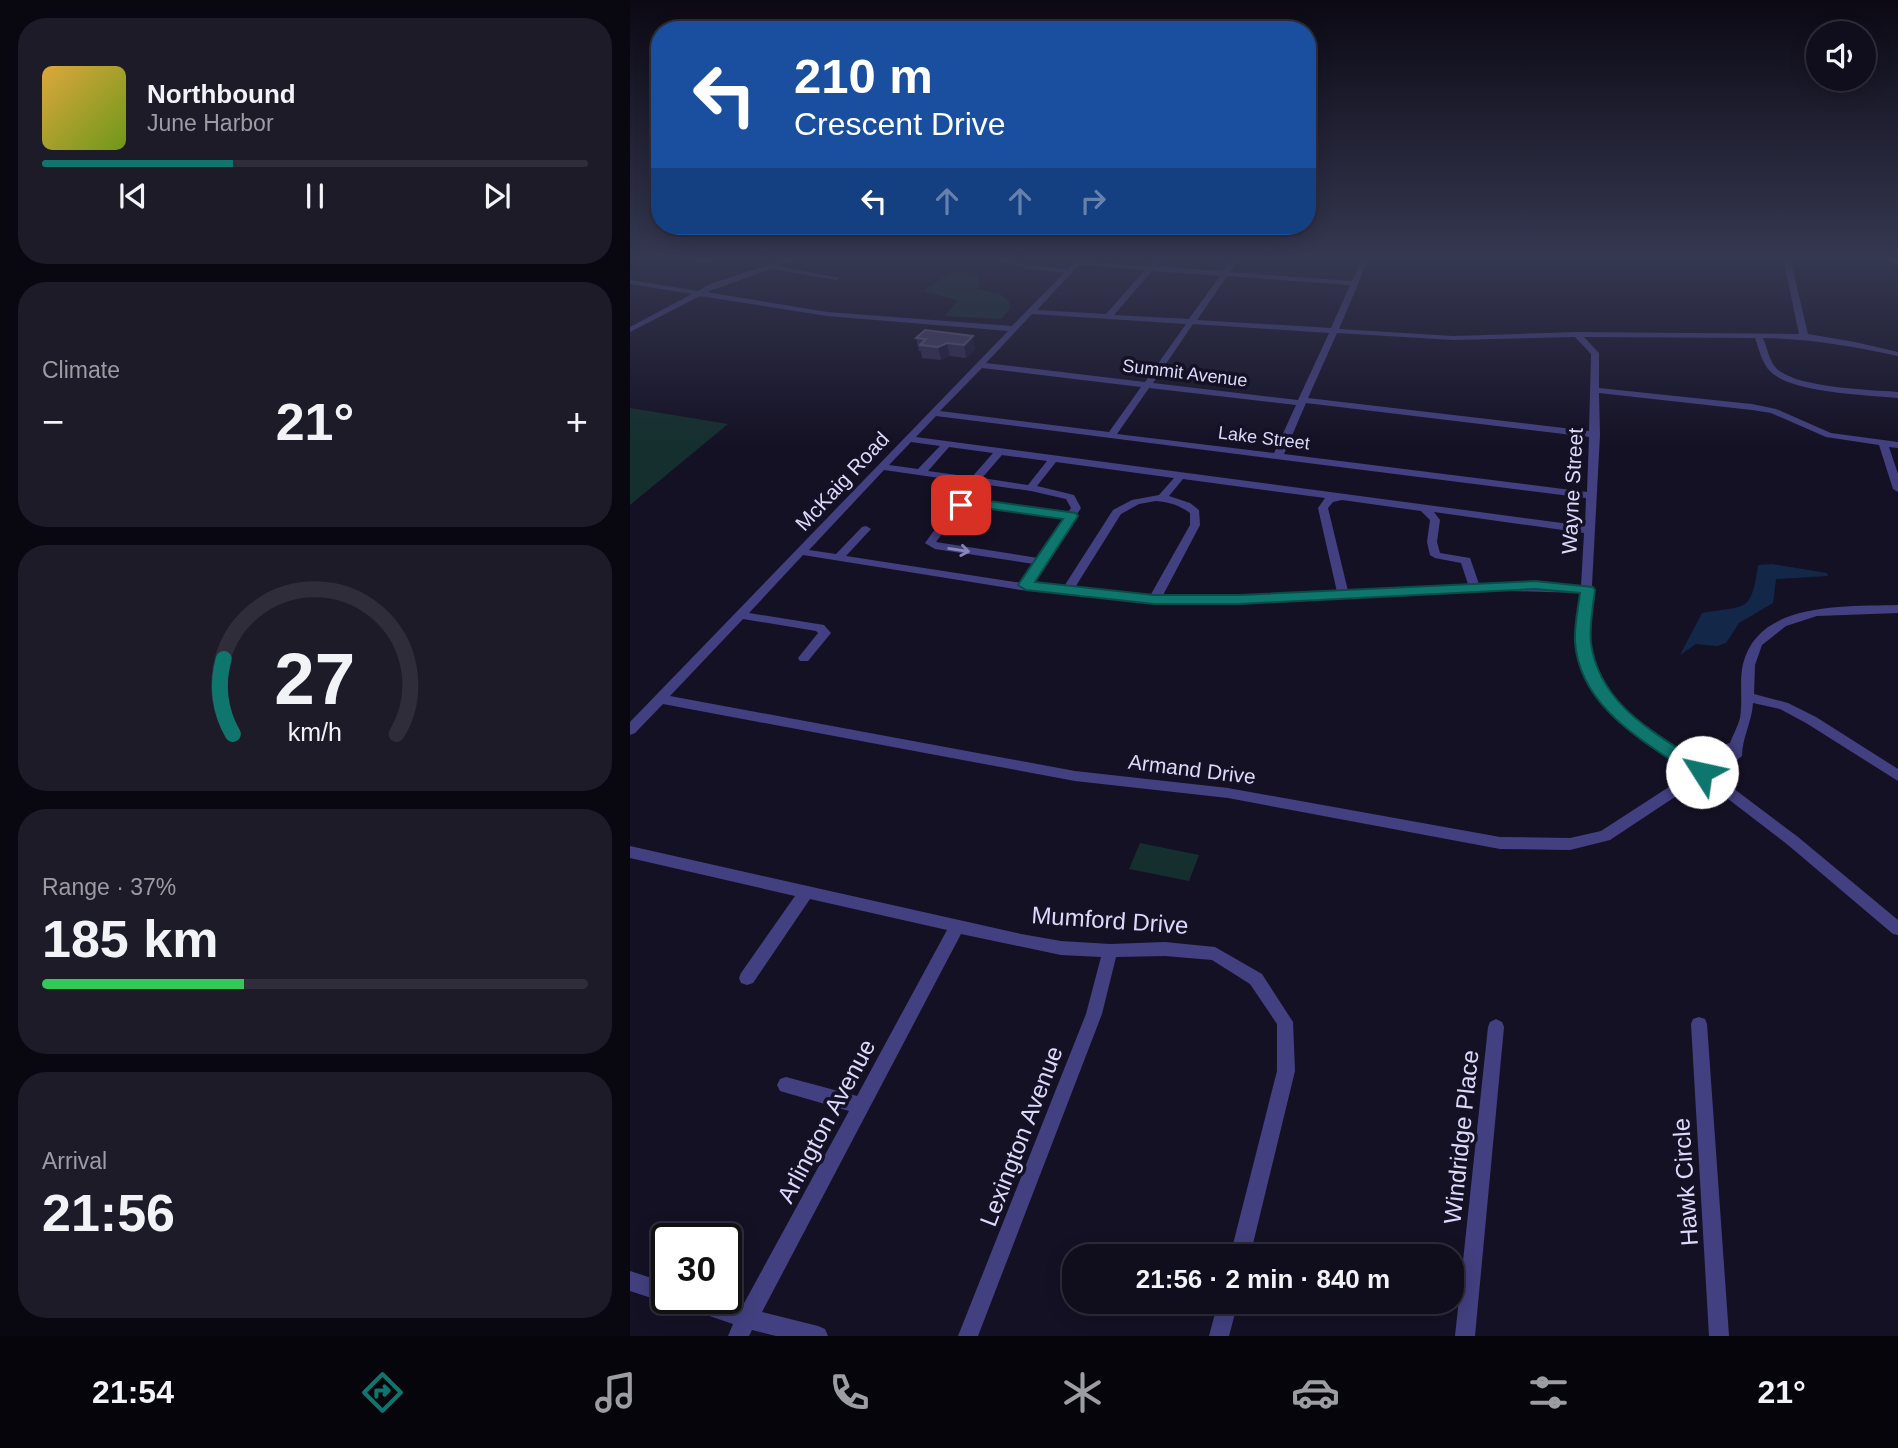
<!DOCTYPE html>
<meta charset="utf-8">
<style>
:root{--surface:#100d1c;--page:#1e1b29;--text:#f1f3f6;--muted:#9c9ca3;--line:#302d3b;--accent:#0f766e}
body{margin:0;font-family:Arial,sans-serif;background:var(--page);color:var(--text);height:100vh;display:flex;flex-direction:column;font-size:26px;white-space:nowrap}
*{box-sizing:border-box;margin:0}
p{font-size:23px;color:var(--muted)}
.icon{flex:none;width:38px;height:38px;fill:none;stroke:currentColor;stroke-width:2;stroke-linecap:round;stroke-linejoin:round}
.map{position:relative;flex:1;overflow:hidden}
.drawer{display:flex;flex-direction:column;gap:18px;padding:18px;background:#09070f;width:630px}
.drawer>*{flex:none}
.guide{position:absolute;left:21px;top:21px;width:665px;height:214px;border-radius:28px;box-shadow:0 4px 18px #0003,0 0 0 2px var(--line);background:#1a4fa0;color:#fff;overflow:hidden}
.buttons{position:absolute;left:1176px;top:21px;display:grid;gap:14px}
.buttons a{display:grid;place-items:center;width:70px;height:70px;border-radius:50%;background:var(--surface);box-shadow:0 4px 18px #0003,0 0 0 2px var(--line);font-size:35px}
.speed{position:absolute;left:21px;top:1223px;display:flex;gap:14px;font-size:35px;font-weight:700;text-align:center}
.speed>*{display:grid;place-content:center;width:91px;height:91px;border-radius:50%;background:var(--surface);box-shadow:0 4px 18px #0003,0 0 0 2px var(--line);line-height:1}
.speed .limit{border:4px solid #111;border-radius:10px;background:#fff;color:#111}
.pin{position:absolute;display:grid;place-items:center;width:60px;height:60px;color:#fff;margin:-30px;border-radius:14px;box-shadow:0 4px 10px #0006}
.me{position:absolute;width:77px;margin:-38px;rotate:305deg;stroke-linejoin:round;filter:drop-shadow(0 0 5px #0008)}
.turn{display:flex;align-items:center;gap:24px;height:147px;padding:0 28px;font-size:32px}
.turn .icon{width:91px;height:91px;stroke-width:2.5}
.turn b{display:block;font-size:49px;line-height:60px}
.lanes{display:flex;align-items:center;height:66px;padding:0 28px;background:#0003;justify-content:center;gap:35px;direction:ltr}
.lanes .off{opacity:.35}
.big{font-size:52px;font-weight:600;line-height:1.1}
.drawer .card{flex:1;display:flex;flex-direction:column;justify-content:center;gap:10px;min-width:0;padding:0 24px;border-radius:28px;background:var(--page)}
.drawer .dial{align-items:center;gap:0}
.dial svg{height:182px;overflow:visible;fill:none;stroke:var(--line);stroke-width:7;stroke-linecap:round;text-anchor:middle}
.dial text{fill:var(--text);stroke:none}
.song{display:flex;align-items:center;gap:21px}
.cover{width:84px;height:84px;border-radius:10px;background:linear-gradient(135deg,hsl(40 70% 55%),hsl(80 70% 35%))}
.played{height:7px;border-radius:4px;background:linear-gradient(90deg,var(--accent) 35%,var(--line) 35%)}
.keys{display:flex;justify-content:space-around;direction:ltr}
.heat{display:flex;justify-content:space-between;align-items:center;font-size:38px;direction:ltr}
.charge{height:10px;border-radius:5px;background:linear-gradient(90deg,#34c759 37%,var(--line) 0)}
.trip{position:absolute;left:432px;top:1244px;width:402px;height:70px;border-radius:28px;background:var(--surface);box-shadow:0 4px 18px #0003,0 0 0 2px var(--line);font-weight:600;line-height:70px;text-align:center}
.menu{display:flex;height:112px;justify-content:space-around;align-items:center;background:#06050b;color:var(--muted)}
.menu .icon{width:49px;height:49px}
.menu .on{color:var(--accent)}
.menu b{font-size:32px;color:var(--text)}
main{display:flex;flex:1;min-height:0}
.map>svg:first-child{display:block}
</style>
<main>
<section class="drawer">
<div class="card">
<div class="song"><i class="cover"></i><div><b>Northbound</b><p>June Harbor</p></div></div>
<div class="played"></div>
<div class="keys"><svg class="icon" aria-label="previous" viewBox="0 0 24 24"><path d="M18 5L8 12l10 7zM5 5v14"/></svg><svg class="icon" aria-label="pause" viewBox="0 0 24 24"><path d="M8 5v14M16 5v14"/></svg><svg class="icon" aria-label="next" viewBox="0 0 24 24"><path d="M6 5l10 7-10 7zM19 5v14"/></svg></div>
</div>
<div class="card"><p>Climate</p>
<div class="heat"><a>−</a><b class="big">21°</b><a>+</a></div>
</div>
<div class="card dial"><svg viewBox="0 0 100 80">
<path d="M14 69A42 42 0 1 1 86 69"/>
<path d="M14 69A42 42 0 0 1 10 36" stroke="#0f766e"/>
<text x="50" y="56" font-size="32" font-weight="700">27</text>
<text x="50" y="72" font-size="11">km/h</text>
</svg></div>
<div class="card"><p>Range · 37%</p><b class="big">185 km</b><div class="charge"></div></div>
<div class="card"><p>Arrival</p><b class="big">21:56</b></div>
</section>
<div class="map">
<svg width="1268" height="1336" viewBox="0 0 1268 1336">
<rect width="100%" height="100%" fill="#151125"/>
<path fill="#152f2e" d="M325 270 348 277 350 285 347 289 370 294 379 302 380 309 371 319 315 316 328 300 293 291Z
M0 408 98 424 0 505Z
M510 843 569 855 559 881 499 869Z"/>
<path fill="#132748" d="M1142 564 1197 573 1198 576 1146 579 1143 603 1109 623 1096 643 1087 646 1066 644 1050 655 1072 613C1117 605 1121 614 1128 565Z"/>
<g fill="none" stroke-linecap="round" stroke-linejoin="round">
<path fill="#434081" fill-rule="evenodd" d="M46 258H95L75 263Z
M159 258H169L147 266 210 278 206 280 141 269 77 292 197 312 382 326 434 273 397 269 362 258H372L397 265 438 269 448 258H455L453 261 518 266 525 258H532L526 266 593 271 603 258H609L600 272 722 281 733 258H739L709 329 823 336 946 332 1169 334 1153 258H1160L1178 334 1225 342 1268 352V356C1221 346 1181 339 1133 338 1137 347 1139 360 1146 368 1165 388 1240 390 1268 392V398C1238 395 1163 393 1141 372 1132 364 1129 349 1125 338L954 337 969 353V388L1122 404 1146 409 1201 433 1268 442V448L1259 447 1268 474V492L1263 489 1249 445 1196 437 1141 413 1122 410 969 393 970 435 959 641C961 651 962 664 966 673 983 714 1032 738 1067 762L1085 747 1100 743C1103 735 1108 726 1110 718 1113 700 1109 681 1113 664 1129 600 1217 607 1268 605V613L1187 616 1156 626 1132 645 1125 665 1124 694 1158 703 1186 717 1268 769V781L1176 723 1150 709 1123 703C1122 722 1112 738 1112 756L1087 776 1168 837 1268 920V935L1263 934 1158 845 1072 779 980 840 940 850 870 849 598 798 445 781 33 704 5 733 0 735V722L378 331 197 316 70 296 0 332V327L62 294 0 284V280L68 291 80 284ZM449 265 515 270 476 314 407 310ZM522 271 590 276 559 319 484 315ZM597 276 720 285 701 328 567 320ZM402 314 556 324 515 382 356 363ZM563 324 699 333 668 400 523 383ZM707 333 823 340 945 337 961 354 959 431 678 398ZM352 368 511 387 479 432 310 411ZM519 388 666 405 644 453 487 434ZM676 403 959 437 957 492 654 454ZM306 416 956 498 955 526 286 437ZM281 442 310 446 288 469 259 465ZM319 447 363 453 342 477 298 471ZM372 455 417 461 398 485 352 478ZM426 462 544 478 529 495 502 500 483 510 433 588 402 584 451 508 444 495 407 486ZM254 470 401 491 436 499 441 508 438 512 338 499 322 506 295 543 305 549 404 564 392 583 216 556 241 529 236 526 232 527 206 554 179 550ZM553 479 695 498 688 508 707 592 632 596 532 597 570 525 569 510 560 503 539 496ZM712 500 791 511 800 520 797 542 800 555 805 558 831 563 838 584 718 591 698 508 703 502ZM526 501C539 502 549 505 560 513V525L520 596 444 589 491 514 509 504ZM339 505 434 518 408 558 306 542 330 510ZM804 512 954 533 951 586 849 584 840 558 810 553 807 542 810 520ZM173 555 391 590 524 603H632L849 590 950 593C949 609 946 626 947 642 953 708 1013 738 1062 772L971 831 940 838 870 837 598 788 445 771 40 696 113 619 186 631 188 633 168 658 170 661H178L201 633 194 625 119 613ZM1098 753V754L1080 767V764L1094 754Z
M0 846 391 934 431 941 480 944 535 942 585 947 632 974 663 1022 665 1071 620 1256H600L647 1071V1024L620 984 582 960 535 956 486 957 472 1014 348 1336H328L456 1014 471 957 431 955 331 934 132 1312 188 1326 195 1329 198 1336H146L122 1330 119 1336H98L103 1324 47 1305 44 1299 37 1303 0 1291V1271L37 1283V1298H86L112 1307 219 1111 150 1091 147 1085 150 1079 156 1077 227 1096 317 930 180 899 123 983 117 985 111 983 109 978 111 973 165 896 0 858Z
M1069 1017 1075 1019 1077 1024 1099 1336H1079L1061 1024 1063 1019Z
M866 1019 872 1022 874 1027 845 1336H825L858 1027 860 1022Z
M588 1302H608L599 1336H579Z"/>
<path fill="#c069f3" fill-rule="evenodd" d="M1257 258H1268V265Z"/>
</g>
<path fill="#342c52" d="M295 330 345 349 336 358 320 356 311 360 292 358 291 351H289L286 338Z"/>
<path fill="#201938" d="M343 336 345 349 336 358 334 345Z
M317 343 320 356 311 360 308 347Z"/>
<path fill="#463f64" stroke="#5e577c" stroke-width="2" d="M295 330 343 336 334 345 317 343 308 347 290 345 296 339 286 338Z"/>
<defs><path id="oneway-shaft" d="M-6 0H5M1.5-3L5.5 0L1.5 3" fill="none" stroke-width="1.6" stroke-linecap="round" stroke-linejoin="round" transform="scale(1.75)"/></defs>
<use stroke="#8885b8" href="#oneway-shaft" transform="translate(329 550) rotate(9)"/>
<linearGradient id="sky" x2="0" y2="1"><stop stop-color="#0c0914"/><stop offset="0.58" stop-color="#353851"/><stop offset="1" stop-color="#353851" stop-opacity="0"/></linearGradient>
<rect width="1268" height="445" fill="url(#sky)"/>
<path fill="#0f766e" stroke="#0a4d48" stroke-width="2" d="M338 498 446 513 448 516 405 582 524 595H610L905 581 963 587 965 590C963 607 959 627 961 643 970 708 1030 735 1078 768L1081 772 1078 777H1066C1016 742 950 709 945 642 944 626 948 609 950 593L905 589 610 604H524L396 590 388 585 433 519 339 506 331 509 324 505Z"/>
<g text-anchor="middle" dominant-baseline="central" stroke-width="7" stroke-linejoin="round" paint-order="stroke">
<g font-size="18" fill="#ddd9fc" stroke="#151125">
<text transform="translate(555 373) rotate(7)">Summit Avenue</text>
<text transform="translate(634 438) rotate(7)">Lake Street</text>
</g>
<g font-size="21" fill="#ddd9fc" stroke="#151125">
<text transform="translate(212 481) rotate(-47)">McKaig Road</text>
<text transform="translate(942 491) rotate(-87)">Wayne Street</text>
<text transform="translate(562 769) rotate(7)">Armand Drive</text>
</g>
<g font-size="24" fill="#ddd9fc" stroke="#151125">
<text transform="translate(480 920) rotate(4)">Mumford Drive</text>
<text transform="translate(196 1121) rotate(-62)">Arlington Avenue</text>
<text transform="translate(391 1136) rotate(-69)">Lexington Avenue</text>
<text transform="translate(831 1137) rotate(-84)">Windridge Place</text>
<text transform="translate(1055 1182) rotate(-94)">Hawk Circle</text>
</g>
</g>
</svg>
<div class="buttons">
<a><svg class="icon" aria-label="sound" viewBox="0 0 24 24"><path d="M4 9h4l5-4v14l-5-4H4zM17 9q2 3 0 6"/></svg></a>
</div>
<div class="speed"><div class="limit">30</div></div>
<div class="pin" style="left:331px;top:505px;background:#d93025"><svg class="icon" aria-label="arrive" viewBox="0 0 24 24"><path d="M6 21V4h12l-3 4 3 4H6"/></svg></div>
<svg class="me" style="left:1072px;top:772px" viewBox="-20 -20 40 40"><circle r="19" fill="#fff"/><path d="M0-13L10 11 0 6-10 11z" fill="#0f766e"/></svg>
<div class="trip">21:56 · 2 min · 840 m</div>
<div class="guide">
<div class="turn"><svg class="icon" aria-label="left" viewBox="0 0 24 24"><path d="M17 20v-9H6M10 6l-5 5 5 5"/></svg><div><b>210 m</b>Crescent Drive</div></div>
<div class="lanes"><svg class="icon" aria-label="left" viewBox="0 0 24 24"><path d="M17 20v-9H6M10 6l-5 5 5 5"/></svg><svg class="icon off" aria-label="ahead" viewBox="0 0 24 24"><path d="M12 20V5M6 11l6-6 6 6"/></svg><svg class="icon off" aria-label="ahead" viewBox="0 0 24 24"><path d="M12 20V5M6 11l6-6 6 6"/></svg><svg class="icon off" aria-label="right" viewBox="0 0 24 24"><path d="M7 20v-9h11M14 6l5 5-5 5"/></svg></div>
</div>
</div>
</main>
<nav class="menu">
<b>21:54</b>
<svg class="icon on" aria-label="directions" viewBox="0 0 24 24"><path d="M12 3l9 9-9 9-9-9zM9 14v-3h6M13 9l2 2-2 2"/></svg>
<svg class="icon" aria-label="music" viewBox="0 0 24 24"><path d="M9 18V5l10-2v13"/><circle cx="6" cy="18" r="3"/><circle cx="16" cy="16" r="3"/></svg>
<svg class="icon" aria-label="phone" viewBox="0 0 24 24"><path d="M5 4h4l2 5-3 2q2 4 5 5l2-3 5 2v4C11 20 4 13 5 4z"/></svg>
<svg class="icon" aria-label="climate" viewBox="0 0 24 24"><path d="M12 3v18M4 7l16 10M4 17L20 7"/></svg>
<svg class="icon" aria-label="car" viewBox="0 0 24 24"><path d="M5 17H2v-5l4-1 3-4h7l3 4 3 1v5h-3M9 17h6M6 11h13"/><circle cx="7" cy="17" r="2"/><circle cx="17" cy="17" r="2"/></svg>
<svg class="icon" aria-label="filters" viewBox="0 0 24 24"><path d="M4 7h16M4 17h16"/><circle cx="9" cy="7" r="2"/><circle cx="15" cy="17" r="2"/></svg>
<b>21°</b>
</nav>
